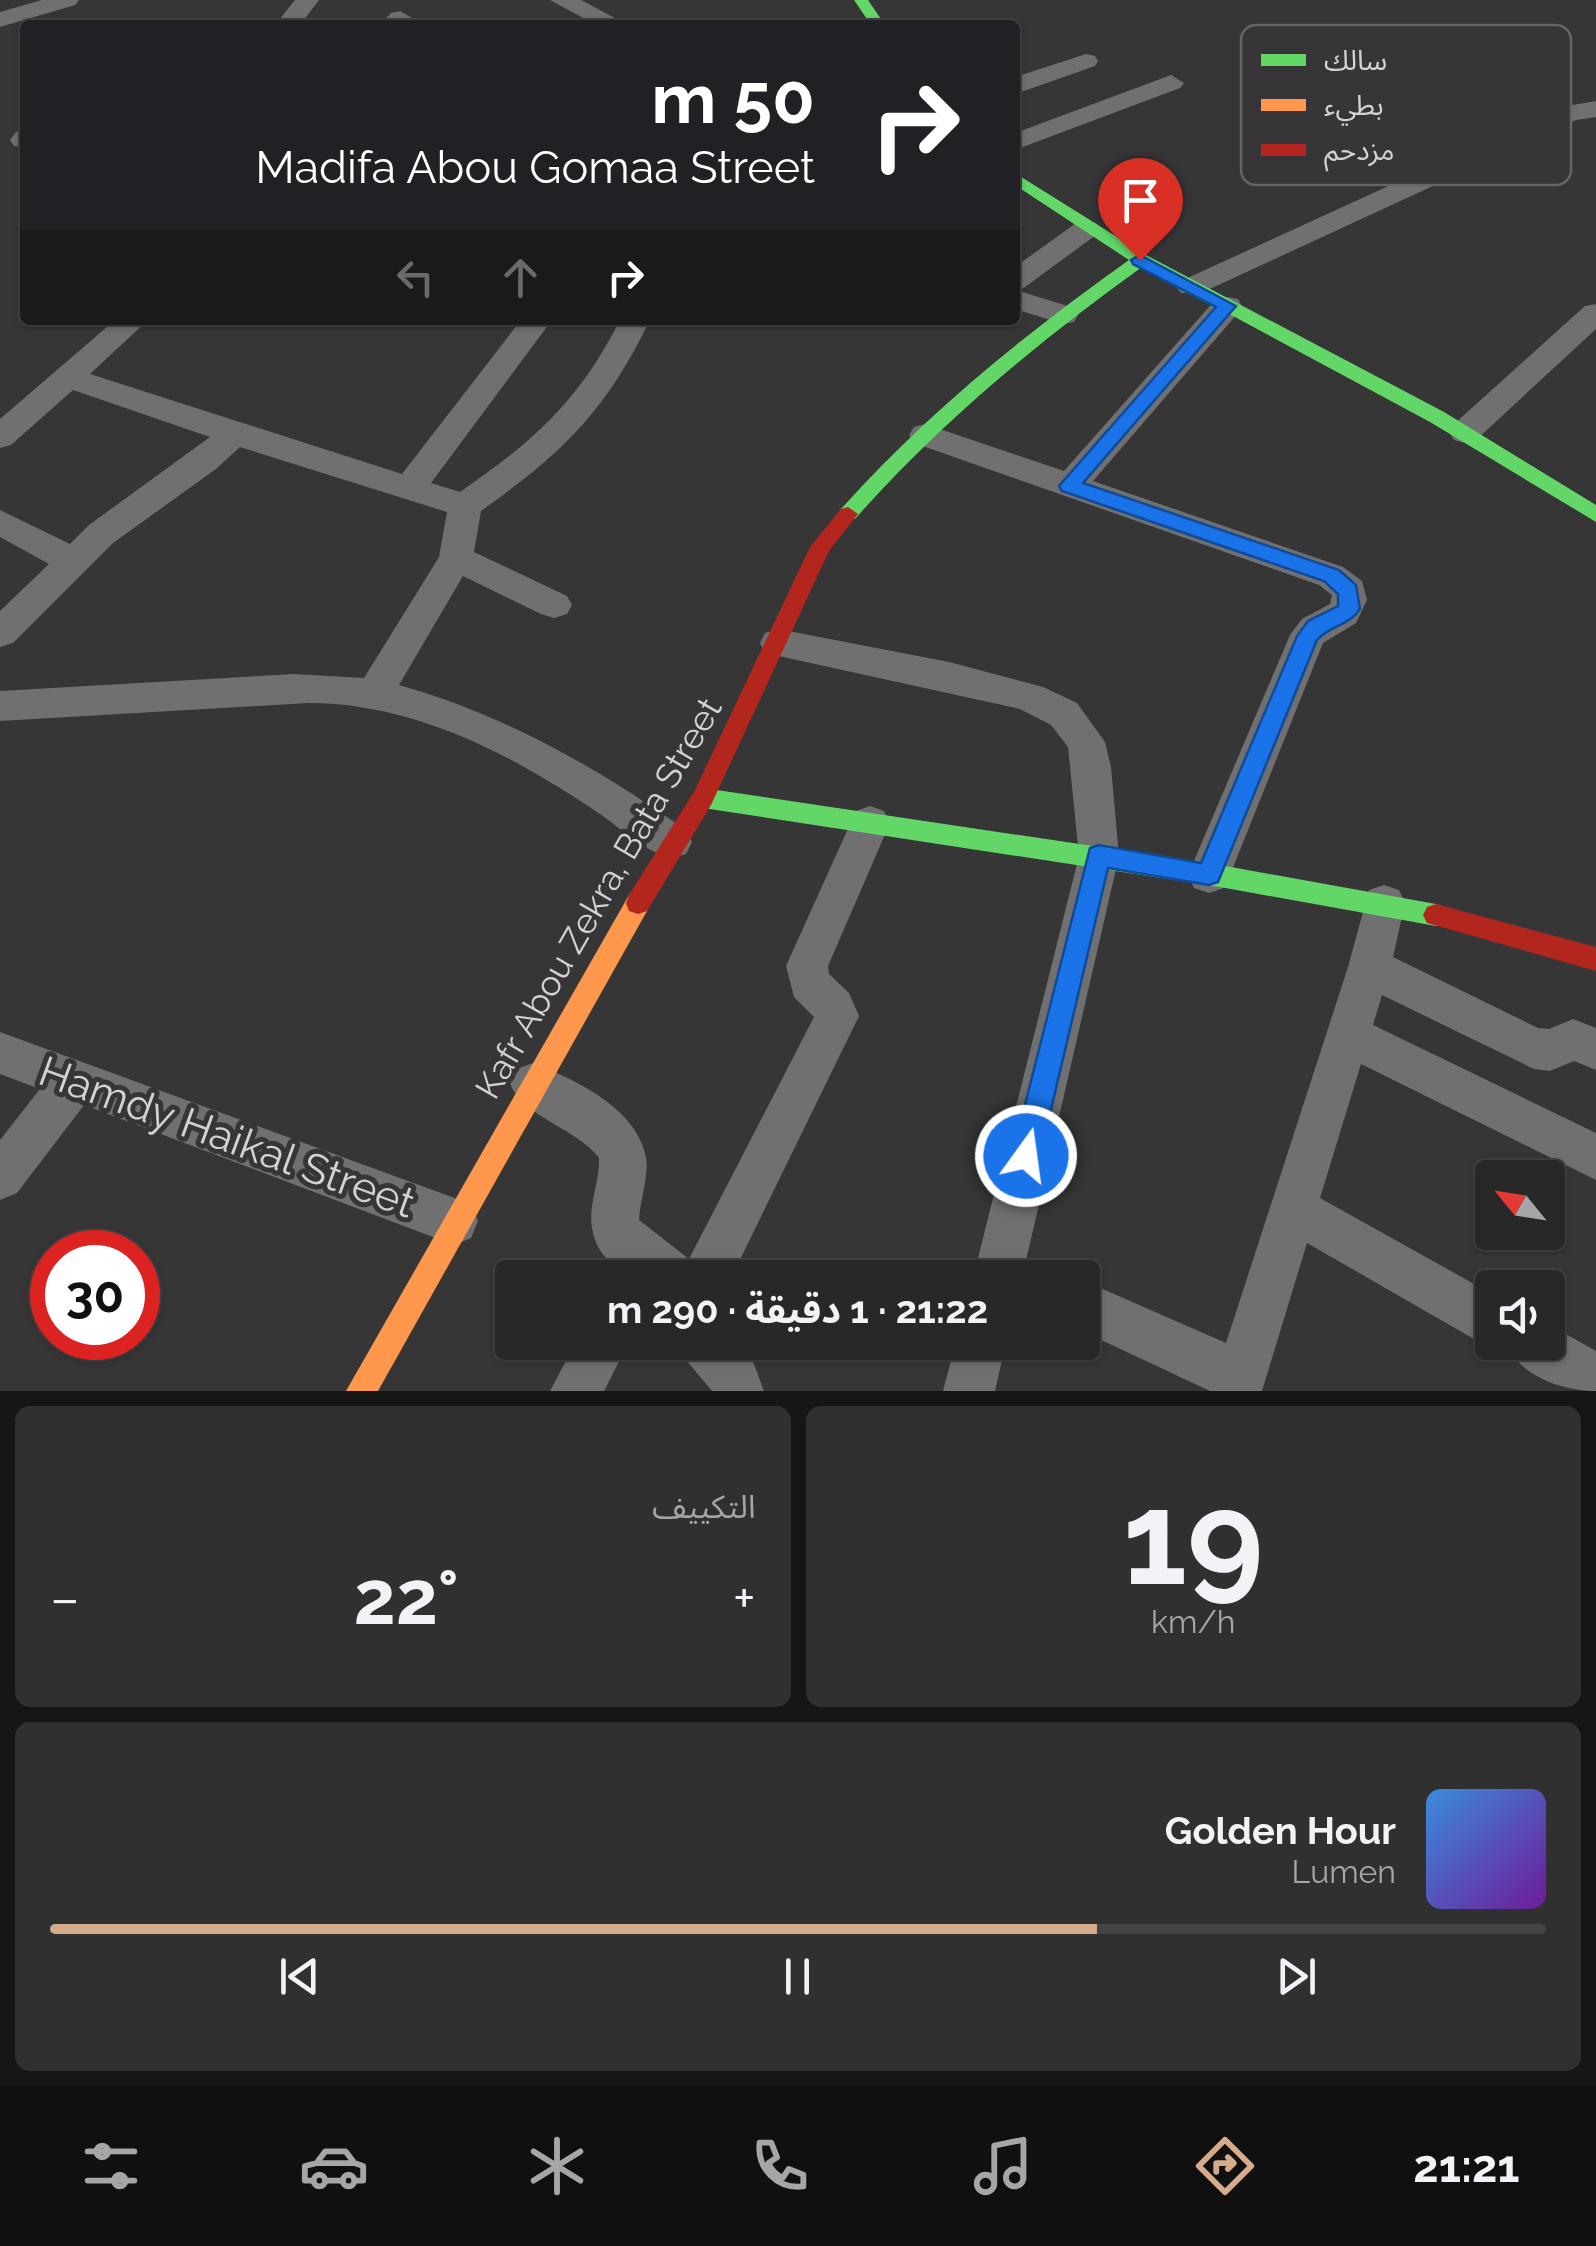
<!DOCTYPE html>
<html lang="ar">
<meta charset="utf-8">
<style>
:root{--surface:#282828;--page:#303030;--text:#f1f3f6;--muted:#a5a6a8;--line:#444445;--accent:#d6ab8b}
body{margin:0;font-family:Raleway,"Noto Sans Arabic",sans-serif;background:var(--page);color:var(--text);direction:rtl;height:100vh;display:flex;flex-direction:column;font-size:38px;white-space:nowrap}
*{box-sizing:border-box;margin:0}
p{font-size:32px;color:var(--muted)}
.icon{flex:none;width:55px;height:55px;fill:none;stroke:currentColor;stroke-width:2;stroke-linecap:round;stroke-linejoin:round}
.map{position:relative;height:1391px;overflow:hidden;direction:ltr}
.details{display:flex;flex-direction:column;gap:15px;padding:15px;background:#161616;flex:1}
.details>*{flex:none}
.banner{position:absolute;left:20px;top:20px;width:1000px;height:305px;border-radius:10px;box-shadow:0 2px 8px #0004,0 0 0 2px var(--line);direction:rtl;background:#202124;color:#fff;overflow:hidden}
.needle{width:65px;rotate:300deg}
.fabs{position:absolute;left:1475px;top:1160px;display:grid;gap:20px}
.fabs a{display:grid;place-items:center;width:90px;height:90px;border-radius:10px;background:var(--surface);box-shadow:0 2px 8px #0004,0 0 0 2px var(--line);font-size:50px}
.speed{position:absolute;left:30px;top:1230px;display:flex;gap:20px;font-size:50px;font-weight:700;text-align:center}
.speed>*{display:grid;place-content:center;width:130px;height:130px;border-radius:50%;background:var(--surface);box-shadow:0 2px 8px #0004,0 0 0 2px var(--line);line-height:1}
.speed .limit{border:15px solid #d22;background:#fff;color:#111}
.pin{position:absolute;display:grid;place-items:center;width:85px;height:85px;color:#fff;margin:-102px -42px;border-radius:50% 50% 50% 0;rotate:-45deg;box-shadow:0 0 10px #0007}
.pin .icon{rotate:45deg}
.me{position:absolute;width:110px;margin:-55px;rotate:14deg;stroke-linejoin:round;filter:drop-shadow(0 0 8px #0008)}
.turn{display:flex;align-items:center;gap:35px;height:210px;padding:0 40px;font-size:45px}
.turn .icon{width:130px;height:130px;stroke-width:2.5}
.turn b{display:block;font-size:70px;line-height:85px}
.lanes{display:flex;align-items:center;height:95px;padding:0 40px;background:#0003;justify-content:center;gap:50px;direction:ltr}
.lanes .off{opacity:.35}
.big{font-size:75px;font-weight:700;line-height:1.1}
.details .card{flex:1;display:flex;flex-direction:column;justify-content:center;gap:15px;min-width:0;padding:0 35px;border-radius:15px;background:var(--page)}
.details .dial{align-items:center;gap:0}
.dial b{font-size:130px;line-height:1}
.song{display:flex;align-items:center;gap:30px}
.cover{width:120px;height:120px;border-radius:15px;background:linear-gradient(135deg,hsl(210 70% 55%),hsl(280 70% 35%))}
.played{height:10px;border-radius:5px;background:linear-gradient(90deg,var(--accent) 70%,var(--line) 70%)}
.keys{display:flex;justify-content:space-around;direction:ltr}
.heat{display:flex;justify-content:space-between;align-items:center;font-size:55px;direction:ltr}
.details .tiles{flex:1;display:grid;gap:15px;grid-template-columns:1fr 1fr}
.card:last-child{grid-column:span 2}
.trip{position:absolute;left:495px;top:1260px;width:605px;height:100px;border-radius:10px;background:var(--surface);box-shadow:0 2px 8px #0004,0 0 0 2px var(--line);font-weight:700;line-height:100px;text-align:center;direction:rtl}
.dock{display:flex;height:160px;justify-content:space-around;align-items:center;background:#101010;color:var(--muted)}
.dock .icon{width:70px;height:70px}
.dock .active{color:var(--accent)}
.dock b{font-size:45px;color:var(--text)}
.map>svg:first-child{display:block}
</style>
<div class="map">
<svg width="1596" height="1391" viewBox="0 0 1596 1391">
<rect width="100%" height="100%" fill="#363636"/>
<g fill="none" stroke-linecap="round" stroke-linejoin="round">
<path fill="#717071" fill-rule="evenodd" d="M42 0H79L75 5 0 27V12Z
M295 0H319L300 25H275Z
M550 0H581L628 25H596Z
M400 11 412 18 406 25H379L391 13Z
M1086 54 1095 56 1098 61 1095 66 1015 94V77Z
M1171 75 1184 83 1180 88 1015 150V133Z
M1596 101V117L1576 120 1201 293H1181L1176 287 1181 281 1561 107Z
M25 130V147L14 146 10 140 16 132Z
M1086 221 1096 223 1100 229 1096 235 1025 287 1016 290 1074 308 1078 315 1074 322 1063 324 1015 309V267L1076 223Z
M1227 297 1238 299 1242 306 1238 313 1093 481 1343 567 1362 581 1367 600 1356 623 1323 643 1230 875 1224 888 1209 893 1194 888 1188 875 1290 635 1302 619 1330 604 1332 595 1319 585 914 443 909 435 914 427 925 424 1064 471 1216 299Z
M1596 304V329L1476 440 1465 443 1454 440 1449 432 1454 424 1585 306Z
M115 320H148L90 374 402 474 521 320H552L431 483 460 492C534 441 579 401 620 320H650C605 412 564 452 481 511L474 552 567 596 572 605 567 614 554 618 541 614 463 576 399 685C505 715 596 767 686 830L692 842 686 854C656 865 625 831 600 814 513 755 415 703 308 703L0 721V691L294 674 364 678 439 557 447 512 240 447 216 469 113 543 13 643 0 647V611L49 564 0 537V510L70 544 89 525 210 437 73 390 11 445 0 448V419Z
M778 629 949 662 1043 687 1077 703 1105 742 1111 767 1119 856 1022 1278H973L1079 856 1068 747 1051 725 1020 709 765 653 760 643 765 633Z
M870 806 884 811 890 823 828 966 829 974 849 993 859 1016 731 1278C684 1278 603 1293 592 1228 588 1205 600 1181 599 1158 576 1128 525 1118 510 1084L517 1069 533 1063C574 1079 637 1108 646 1157 649 1177 640 1200 639 1220L689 1259 814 1017 794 997 786 966 856 811Z
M1384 885 1399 890 1405 903 1393 957 1538 1028 1549 1029 1573 1019 1596 1028V1070L1574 1061 1550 1071 1534 1069 1382 995 1373 1025 1596 1133V1180L1361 1064 1320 1198 1492 1294V1342H1500L1492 1346 1474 1339 1307 1243 1262 1391H1210L1082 1331V1280L1226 1343 1348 967 1369 890Z
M0 1032 471 1204 478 1221 471 1238 454 1245 84 1105 17 1193 0 1200V1140L40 1089 0 1074Z
M1548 1324 1596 1351V1391C1562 1391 1519 1376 1505 1342H1548Z
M576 1342H629L604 1391H550Z
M679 1342H738L752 1359 764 1391H712L686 1360Z
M956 1342H1006L995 1391H943Z"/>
<path fill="#63d668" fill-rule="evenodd" d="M854 0H868L885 25H871Z
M1015 173 1146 255 1444 412 1596 505V522L1430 422 1142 267C1038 342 940 423 855 519H841L838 514 841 509C927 413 1025 334 1129 260L1015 185Z
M703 788 1220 865 1436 904 1445 907 1449 915 1445 923 1436 926 1220 887 703 808 695 805 691 798 695 791Z"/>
<path fill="#ff974d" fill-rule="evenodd" d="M638 892 647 895 650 903 647 911 378 1391H346L629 895Z"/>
<path fill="#b3261e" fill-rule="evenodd" d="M848 507 858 514 829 551 711 805 647 911 638 914 629 911 626 903 629 895 694 792 810 547 841 509Z
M1436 904 1596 947V971L1427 923 1423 915 1427 907Z"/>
</g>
<path fill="#1a73e8" stroke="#114b97" stroke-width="2.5" d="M1140 255 1236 306 1083 483 1339 570 1356 585 1360 609C1349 626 1330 625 1317 640L1218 882 1209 885 1108 868 1040 1156 1036 1165 1026 1169 1016 1165 1012 1156 1090 848 1099 845 1201 863 1297 636 1308 621 1338 606V594L1324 581 1062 491 1059 486 1216 307 1133 264 1131 260Z"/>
<g text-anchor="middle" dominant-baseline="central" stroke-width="10" stroke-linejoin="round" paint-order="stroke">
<g font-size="35" fill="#d3d2d3" stroke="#373537">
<text transform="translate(598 898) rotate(-60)">Kafr Abou Zekra, Bata Street</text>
</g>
<g font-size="42" fill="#d3d2d3" stroke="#373537">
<text transform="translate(227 1137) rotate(20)">Hamdy Haikal Street</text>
</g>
</g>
<rect x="1241" y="25" width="330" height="160" rx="15" fill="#373537" stroke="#666466" stroke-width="2.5"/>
<rect x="1261" y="54" width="45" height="12" fill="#63d668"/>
<rect x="1261" y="99" width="45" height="12" fill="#ff974d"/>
<rect x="1261" y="144" width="45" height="12" fill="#b3261e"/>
<g font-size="28" fill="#d3d2d3">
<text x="1324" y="70">سالك</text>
<text x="1324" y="115">بطيء</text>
<text x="1324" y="160">مزدحم</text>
</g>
</svg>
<div class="fabs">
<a><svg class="needle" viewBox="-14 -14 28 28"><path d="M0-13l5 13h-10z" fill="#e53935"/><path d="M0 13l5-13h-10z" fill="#a5a6a8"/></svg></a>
<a><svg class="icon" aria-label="sound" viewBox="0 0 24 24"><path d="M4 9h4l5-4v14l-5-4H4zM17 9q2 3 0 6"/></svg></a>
</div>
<div class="speed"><div class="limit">30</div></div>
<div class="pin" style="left:1140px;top:260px;background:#d93025"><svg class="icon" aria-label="arrive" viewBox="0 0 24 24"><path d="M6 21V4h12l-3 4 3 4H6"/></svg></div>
<svg class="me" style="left:1026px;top:1156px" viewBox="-20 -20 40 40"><circle r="17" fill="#1a73e8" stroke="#fff" stroke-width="3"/><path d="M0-11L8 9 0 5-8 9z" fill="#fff"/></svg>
<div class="trip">21:22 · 1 دقيقة · 290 m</div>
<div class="banner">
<div class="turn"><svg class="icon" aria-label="right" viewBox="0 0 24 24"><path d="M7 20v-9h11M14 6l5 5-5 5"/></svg><div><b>50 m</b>Madifa Abou Gomaa Street</div></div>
<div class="lanes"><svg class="icon off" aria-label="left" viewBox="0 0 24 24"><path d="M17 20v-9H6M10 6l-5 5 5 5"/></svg><svg class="icon off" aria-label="ahead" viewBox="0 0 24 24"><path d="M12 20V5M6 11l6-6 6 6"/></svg><svg class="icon" aria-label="right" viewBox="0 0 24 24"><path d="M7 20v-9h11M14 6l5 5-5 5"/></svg></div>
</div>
</div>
<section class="details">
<div class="tiles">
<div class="card dial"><b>19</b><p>km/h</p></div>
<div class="card"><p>التكييف</p>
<div class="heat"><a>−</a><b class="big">22°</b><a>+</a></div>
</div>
<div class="card">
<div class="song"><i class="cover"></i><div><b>Golden Hour</b><p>Lumen</p></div></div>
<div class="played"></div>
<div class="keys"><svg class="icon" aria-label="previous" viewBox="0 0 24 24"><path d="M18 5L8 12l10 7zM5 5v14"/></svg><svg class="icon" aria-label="pause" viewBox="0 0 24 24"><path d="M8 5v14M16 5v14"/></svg><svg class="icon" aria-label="next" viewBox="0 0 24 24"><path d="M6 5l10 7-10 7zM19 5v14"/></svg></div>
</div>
</div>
</section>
<nav class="dock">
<b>21:21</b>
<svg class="icon active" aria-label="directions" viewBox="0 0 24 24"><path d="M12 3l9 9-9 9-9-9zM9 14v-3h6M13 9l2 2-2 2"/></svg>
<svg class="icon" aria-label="music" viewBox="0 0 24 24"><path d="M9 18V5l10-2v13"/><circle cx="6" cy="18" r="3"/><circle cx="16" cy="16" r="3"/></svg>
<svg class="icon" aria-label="phone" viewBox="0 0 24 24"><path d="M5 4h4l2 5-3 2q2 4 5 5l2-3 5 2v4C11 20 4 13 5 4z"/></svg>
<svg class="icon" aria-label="climate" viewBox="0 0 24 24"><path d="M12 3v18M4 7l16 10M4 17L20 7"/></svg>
<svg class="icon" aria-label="car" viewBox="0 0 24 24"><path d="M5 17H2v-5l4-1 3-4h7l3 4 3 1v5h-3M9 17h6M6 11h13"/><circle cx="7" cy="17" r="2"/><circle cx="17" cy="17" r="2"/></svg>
<svg class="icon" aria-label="filters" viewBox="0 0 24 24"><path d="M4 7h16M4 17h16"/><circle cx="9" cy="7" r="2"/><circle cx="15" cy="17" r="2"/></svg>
</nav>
